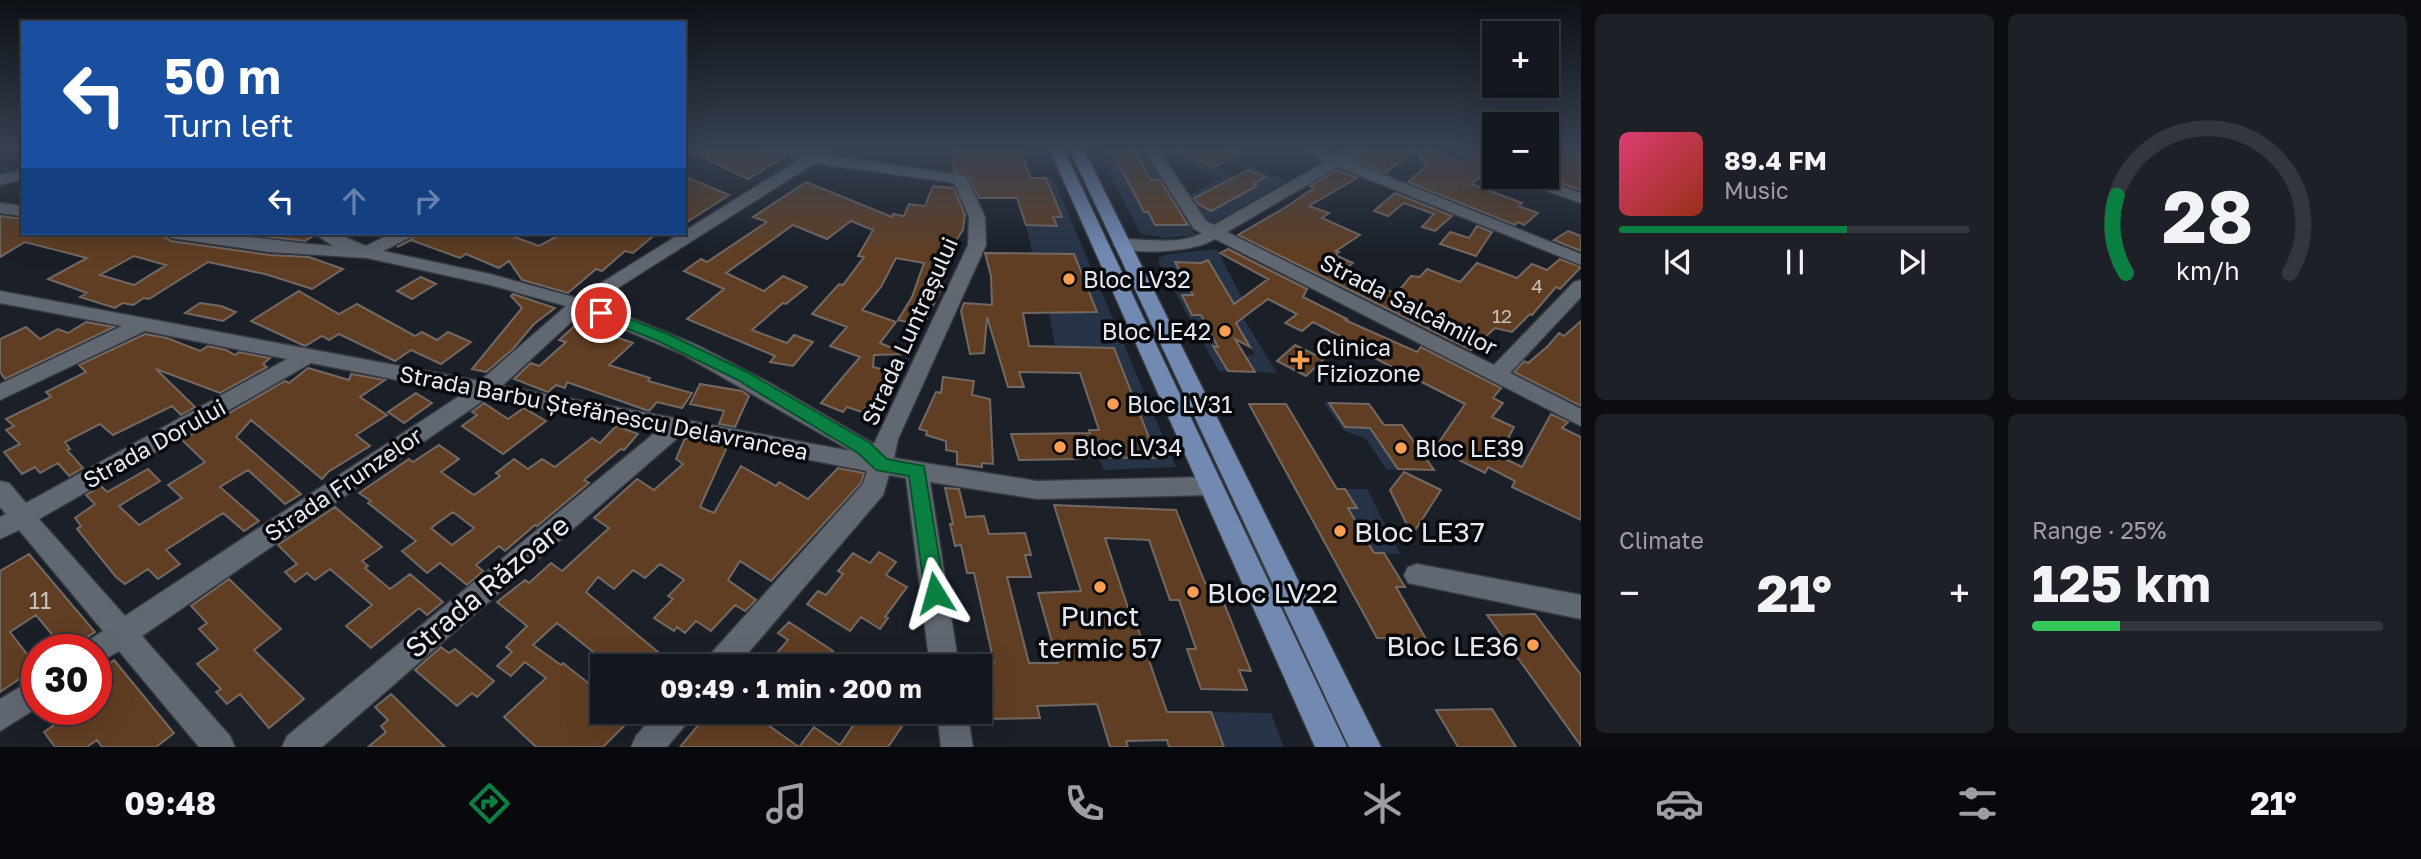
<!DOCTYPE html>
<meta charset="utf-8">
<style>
:root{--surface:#14171e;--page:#1d2027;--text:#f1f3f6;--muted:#9d9fa4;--line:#33363c;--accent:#0b8043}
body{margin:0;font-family:"Golos Text",sans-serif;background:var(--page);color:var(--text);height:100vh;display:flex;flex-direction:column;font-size:26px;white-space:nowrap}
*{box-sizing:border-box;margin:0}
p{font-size:23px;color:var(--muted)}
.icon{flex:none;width:38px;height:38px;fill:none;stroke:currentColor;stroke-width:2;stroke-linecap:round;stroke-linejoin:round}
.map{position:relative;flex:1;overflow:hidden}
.sheet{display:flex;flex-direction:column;gap:14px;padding:14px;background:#0b0d10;width:840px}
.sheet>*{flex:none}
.guide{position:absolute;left:21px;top:21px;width:665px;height:214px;border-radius:0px;box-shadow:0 7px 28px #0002,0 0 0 2px var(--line);background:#1a4fa0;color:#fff;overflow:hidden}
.fabs{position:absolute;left:1482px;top:21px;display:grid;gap:14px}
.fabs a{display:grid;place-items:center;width:77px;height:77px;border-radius:0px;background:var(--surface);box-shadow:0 7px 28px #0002,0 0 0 2px var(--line);font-size:35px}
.speed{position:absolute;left:21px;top:634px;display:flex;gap:14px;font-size:35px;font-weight:700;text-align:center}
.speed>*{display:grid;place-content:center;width:91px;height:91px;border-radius:50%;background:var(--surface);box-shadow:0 7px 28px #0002,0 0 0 2px var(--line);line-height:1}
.speed .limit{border:10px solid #d22;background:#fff;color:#111}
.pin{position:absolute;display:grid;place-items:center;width:60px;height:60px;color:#fff;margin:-30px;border:4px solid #fff;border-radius:50%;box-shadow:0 2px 7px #0007}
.me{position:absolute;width:77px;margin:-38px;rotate:352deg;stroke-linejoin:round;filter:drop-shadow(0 0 5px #0008)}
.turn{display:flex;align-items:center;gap:24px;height:147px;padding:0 28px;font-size:32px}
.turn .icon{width:91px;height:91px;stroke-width:2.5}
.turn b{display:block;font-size:49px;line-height:60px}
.lanes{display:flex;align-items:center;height:66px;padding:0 28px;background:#0003;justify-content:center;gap:35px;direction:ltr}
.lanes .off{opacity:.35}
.big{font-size:52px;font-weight:700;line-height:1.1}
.sheet .widget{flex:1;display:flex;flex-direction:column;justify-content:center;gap:10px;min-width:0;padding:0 24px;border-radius:10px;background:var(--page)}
.sheet .dial{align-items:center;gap:0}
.dial svg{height:182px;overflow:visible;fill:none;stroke:var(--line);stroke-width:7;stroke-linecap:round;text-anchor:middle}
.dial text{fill:var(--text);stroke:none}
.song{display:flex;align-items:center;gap:21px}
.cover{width:84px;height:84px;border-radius:10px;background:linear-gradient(135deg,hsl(340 70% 55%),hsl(10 70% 35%))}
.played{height:7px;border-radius:4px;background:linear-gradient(90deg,var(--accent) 65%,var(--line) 65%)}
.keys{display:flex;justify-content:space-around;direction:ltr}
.heat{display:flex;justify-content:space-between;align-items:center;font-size:38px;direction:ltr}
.charge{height:10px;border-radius:5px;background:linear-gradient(90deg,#34c759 25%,var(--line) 0)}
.sheet .tiles{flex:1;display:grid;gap:14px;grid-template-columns:repeat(2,1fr)}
.trip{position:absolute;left:590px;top:654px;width:402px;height:70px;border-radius:0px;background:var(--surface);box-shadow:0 7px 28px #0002,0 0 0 2px var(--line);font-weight:700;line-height:70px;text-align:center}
.dock{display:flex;height:112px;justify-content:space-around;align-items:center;background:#08090c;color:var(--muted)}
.dock .icon{width:49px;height:49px}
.dock .selected{color:var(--accent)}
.dock b{font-size:32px;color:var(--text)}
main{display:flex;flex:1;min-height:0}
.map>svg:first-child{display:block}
</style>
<main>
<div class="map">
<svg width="1581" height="747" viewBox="0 0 1581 747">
<rect width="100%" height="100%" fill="#1a1f28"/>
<path fill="#273346" d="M1095 148H1143L1185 212H1168L1156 191H1169L1163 180H1131L1155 225H1190L1195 235 1166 238 1141 234Z
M1154 148H1169L1235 177 1190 200 1211 211 1256 186 1253 184 1265 177 1207 152 1211 150 1286 181 1209 226 1200 221 1181 191 1192 194 1221 178 1167 153 1159 154Z
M1046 178H1053L1176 467 1104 470 1098 457H1157L1114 348 1055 346 1049 312H1097L1074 254 1032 253 1026 225 1056 226 1053 217H1061Z
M1217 249 1242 298 1235 304 1277 373 1255 372 1245 356 1255 355 1226 307 1229 296C1212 267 1209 263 1175 263L1185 281H1192L1200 295 1182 296 1192 315H1201L1218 347H1214L1228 371H1219L1159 264V258L1168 254Z
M1324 403H1329L1344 427 1370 428 1398 469 1387 470 1365 438 1344 431Z
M1345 489H1367L1400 554 1374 553 1348 508 1357 507Z
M1211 712 1271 713 1284 747H1224Z"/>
<path fill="#603e23" stroke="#746962" stroke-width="2" fill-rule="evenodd" d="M684 148H761L784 157 748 179Z
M953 148H1019L1031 178H1046L1062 217H1053L1057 226 1026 225 1017 198H979L968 175 954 172Z
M1110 148H1133L1151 180H1160L1188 225H1155L1148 212H1144Z
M1169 148H1225L1239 153 1214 167Z
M1369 148H1422L1461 163 1483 148H1494V166L1471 184 1522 203 1519 206 1538 213 1524 225 1518 222 1515 225 1408 182 1427 166 1415 150 1385 173 1354 160Z
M1566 148 1581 153V190L1542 177H1547V165Z
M1248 170 1266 177 1253 184 1257 186 1211 211 1198 204 1194 198Z
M1338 170 1357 178 1309 206 1329 213 1322 218 1360 235 1336 251 1339 252 1335 255 1353 263 1345 269 1396 294 1411 276 1420 277 1427 269 1460 282 1477 263 1517 278 1532 264 1547 270 1560 259 1581 267 1560 289 1556 287 1532 315 1530 314 1512 332 1495 328 1471 350 1238 235 1286 207 1314 188 1310 186Z
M684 176 729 195 684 224Z
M806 182 892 217 893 214 904 216 909 204 925 206 933 186 954 188 965 215 963 230 953 245 938 282 944 283 926 320 915 317 912 323 898 320 912 297 924 263 896 258 881 287 862 310 896 322 880 343 907 354 874 355 873 367 893 372 862 412 847 407 843 412 821 403 860 357 830 346 847 327 812 314 839 284 843 285 864 257 858 256 873 230 851 221 827 239 793 225 726 273 764 291 783 276 807 287 786 304 783 303 752 330 787 343 794 335 813 342 793 366 770 362 775 356 687 319 724 289 684 271 701 259 707 262 767 222 753 217Z
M1395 193 1452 216 1435 231 1422 227 1434 214 1404 203 1388 216 1374 211Z
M0 216 23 219V233H160L171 241 270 255 309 257 343 269 312 289 265 274 208 262 149 299 144 298 133 305 123 303 115 308 80 297 87 293 48 279 87 258 25 242 0 257ZM134 256 166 265 134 285 100 275Z
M1477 226 1492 232 1476 256 1440 244 1450 232 1469 238Z
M1568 231 1581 236V251L1554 240Z
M232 233H311L313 236 305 241Z
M416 233H504L539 246 563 233H657L633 253 625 251 602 271 596 269 568 293 522 280 509 261 499 268 466 254 460 258 411 240 397 247 412 239Z
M1228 249 1307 289 1303 297 1347 319 1345 320 1417 352 1421 347 1501 388 1493 398 1503 403 1492 417 1514 427 1499 456 1522 467 1551 414 1568 422 1562 428 1581 437V520L1512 487 1515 481 1488 467 1485 473 1435 448 1465 404 1341 341 1344 338 1313 322 1302 331 1285 323 1297 314 1268 299 1236 323 1250 347 1235 339 1255 372 1228 371 1213 346 1218 347 1201 315H1192L1182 295H1193L1175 262 1201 263 1208 260 1234 304 1268 279 1220 253Z
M985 253 1074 254 1097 312 1023 313 1029 346 1114 348 1157 458 1084 457 1081 459 1019 460 1011 434 1090 433 1089 430H1099L1080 373 1019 372 1024 387H1008L987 317 984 353 970 354 961 311 964 303 992 305 991 276Z
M421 277 436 284 412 299 397 291Z
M299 291 339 314 357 304 415 336 422 332 437 340 448 332 471 342 441 364 411 350 395 361 339 334 329 340 322 336 305 346 251 321Z
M513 294 555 308 534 324 513 349 486 372 472 369 522 308 511 296Z
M200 303 221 306 236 312 223 321 185 313Z
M1581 321V406L1514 372 1524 361 1528 363 1548 346 1559 333 1564 336Z
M86 322 114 327 5 379 0 372V339L26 327 40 339 58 329 68 333Z
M577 324 633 343 609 365 650 378 648 381 692 393 682 408 657 402 649 411 567 382 565 388 556 385 548 392 514 379 531 363 539 366 566 342 559 340Z
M145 334 167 338 200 351 208 346 226 350 235 355 239 352 270 358 263 364 267 367 220 393 156 369 195 407 181 415 172 406 113 435 100 424 65 442 70 449 67 450 83 468 69 476 58 463 40 473 35 467 22 474 4 452 20 444 6 430 14 426 6 419 51 397 46 392 86 372 79 365Z
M1295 345 1324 359 1306 376 1277 361Z
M308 368 349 380 351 374 385 380 360 397 387 415 356 435 370 446 328 472 322 479 251 420 236 437 301 494 285 504 248 470 220 487 259 521 244 531 223 513 166 550 180 564 158 579 148 569 125 584 116 577 77 529 81 526 75 518 95 504 86 495 101 486 107 492 148 469 160 481 119 506 139 525 182 498 168 485 205 462 182 440 285 381 289 383Z
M943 377 974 381 972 395 990 399 993 464 982 463V467L957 464V452L946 450V441L926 435 927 431 919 429 936 392 941 393Z
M700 384 742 391 749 396 735 427 719 424 724 411 690 404Z
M416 393 432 403 404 423 388 412Z
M484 403 508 419 524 408 546 421 503 454 462 426 477 415 472 412Z
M1329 403 1369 404 1384 425H1402L1434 470 1398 469 1370 428 1345 427Z
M1249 404H1286L1337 489H1345L1357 508H1348L1374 553H1384L1405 587H1396L1426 639 1377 638Z
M616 426 638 434 624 450 621 449 584 480 589 483 537 526 535 525 505 551 499 546 476 565 483 571 467 585 440 563 427 573 402 551 416 541 368 503 371 501 359 493 409 459 413 462 439 445 459 459 441 472 474 495 500 476 496 473 514 459 528 469 542 459 555 467 592 438 600 443ZM453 512 474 528 452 545 431 528Z
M685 438 727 447 700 507 714 513 741 466 776 486 779 482 808 499 838 468 864 473 861 483 771 581 740 561 728 580 756 600 745 611 735 605 711 631 696 621 685 633 677 627 674 631 654 618 673 599 668 596 684 580 660 564 645 578 633 570 614 589 598 577 586 592 664 657 654 667H612L557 623 533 645 561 665 563 663 602 694V712H617L628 722 603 747H536L504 717 546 678 525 662 511 676 497 666 512 652 506 647 527 626 497 602 525 580 529 583 551 563 562 571 609 528 594 518 637 479 654 490 683 464 676 459Z
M1404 472 1441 490 1412 535 1390 490Z
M945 488 959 489 966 517 984 516 989 534 1025 533 1031 555H1025L1031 577H1007L1029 663H1058L1038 593 1081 591 1054 505 1176 510 1205 583H1216L1251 671 1239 670 1247 690 1201 689 1187 649H1196L1179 600H1170L1149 540 1105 538 1134 626H1137L1167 712H1211L1224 747H1169L1167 740 1126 741 1128 747H1110L1097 704 1037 706 1040 718 984 719 980 702V663H994L974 573H967L961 545 955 546 950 524H953Z
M335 507 382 547 362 561 368 566 365 568 390 589 410 574 443 602 427 615 419 608 371 648 346 626 372 605 330 569 315 580 307 573 295 582 285 572 297 564 278 545Z
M879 552 896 562 886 575 907 587 885 617 888 618 880 629 861 617 850 631 807 604 818 591 826 595 843 574 838 571 853 553 870 563Z
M29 554 95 632 69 649H64L36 615 10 632 37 667 0 692V571Z
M229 579 281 629 254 650 304 699 269 728 240 694 227 704 216 692 221 689 197 664 218 649 199 629 207 623 191 606Z
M1535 614 1581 675V746L1487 615Z
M789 622 833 651 820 667H765L788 640 778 633Z
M441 647 449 653 455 649 494 681 477 697 472 693 457 706 415 670Z
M114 660 174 733 156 747H102L97 740 87 747H55L44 732 54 725 43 709H96V691L106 684 97 672Z
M391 694 445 747H368L386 732 381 726 388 720 375 707Z
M1492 709 1516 747H1458L1436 710Z
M709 712H762L758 718 799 747 814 727 840 745 862 712H884L903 725 888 747H680Z"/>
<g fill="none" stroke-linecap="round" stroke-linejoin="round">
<g stroke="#363a41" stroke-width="3">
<path id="minor" d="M772 148H795L810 152 818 148H835L827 155 966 176 985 217 986 245 898 439 894 458 1037 481 1211 477 1220 479 1223 486 1220 493 1211 495 1037 499 930 482 959 667H930L906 478 889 475 883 495 736 667H703L707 658 863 484 867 471 681 435 322 747H282L287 736 657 431 487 398 142 636 230 736 235 747H199L119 651 96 664V649H83L86 642 103 631 19 530 0 539V517L6 514 0 507V481L9 483 26 503 287 359 145 331 0 400V384L122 326 0 303V291L480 381 566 306 490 285 367 258 270 252 171 238 162 233C218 230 277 242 333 246L313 233H335L366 246 392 233H413L411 237 383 251 490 274 577 298 800 159 774 151ZM815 163 954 183 969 217 968 245 874 444 768 382 697 345 594 303ZM582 312 682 354 851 451 502 386ZM311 363 464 393 125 616 39 519Z
M1143 148H1157L1206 221 1214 225 1325 162 1297 148H1317L1336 156 1349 148H1367L1349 161 1581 254V265L1338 167 1227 232 1494 365 1574 282 1581 280V297L1510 373 1581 409V426L1215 239C1192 253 1142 254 1116 248L1113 244 1116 240 1122 239C1147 239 1180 245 1202 233L1194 229Z
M23 169V179L0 185V175Z
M1513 177H1535L1581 193V203L1515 180Z
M0 203 23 206V216L0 213Z
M1417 564 1581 595V619L1408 583 1404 575 1408 567Z
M37 677V708L0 731V699Z
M657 712H692L688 722 667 747H631L636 736Z
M937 712H967L973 747H941Z"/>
</g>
<g stroke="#363a41" stroke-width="3">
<path id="major" d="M1049 148H1063L1347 747H1315Z
M1069 148H1083L1381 747H1349Z"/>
</g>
<use href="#minor" fill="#626872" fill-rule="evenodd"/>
<use href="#major" fill="#728ab2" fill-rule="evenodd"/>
</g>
<linearGradient id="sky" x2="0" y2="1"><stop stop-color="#0e1116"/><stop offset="0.59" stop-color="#384253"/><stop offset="1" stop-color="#384253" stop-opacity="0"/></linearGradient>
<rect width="1581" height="252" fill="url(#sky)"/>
<path fill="#0b8043" stroke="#07532c" stroke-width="2" d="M601 308 668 334 747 372 870 443 887 459 924 466 945 593 942 599 935 602 928 599 925 593 909 476 876 470 858 453 736 379 658 341 596 316 593 313 596 310Z"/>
<g fill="#fb9e51" stroke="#07090d" stroke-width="2.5">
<circle cx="1069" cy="279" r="7"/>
<circle cx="1225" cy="331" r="7"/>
<path d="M1296.5 349.5h7v7h7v7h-7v7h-7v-7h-7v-7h7z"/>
<circle cx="1113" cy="404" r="7"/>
<circle cx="1060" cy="447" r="7"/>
<circle cx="1401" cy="448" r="7"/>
<circle cx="1340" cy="531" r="7"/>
<circle cx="1100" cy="587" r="7"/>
<circle cx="1193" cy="592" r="7"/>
<circle cx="1533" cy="645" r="7"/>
</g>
<g text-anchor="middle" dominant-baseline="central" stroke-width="7" stroke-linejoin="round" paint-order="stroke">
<g font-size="19" fill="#c4bfbd">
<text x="1537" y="285">4</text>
<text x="1502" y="315">12</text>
</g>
<g font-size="23" fill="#e6eaf0" stroke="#07090d" text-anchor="start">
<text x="1083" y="279">Bloc LV32</text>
<text x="1211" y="331" text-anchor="end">Bloc LE42</text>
<text x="1316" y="347">Clinica<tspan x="1316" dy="26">Fiziozone</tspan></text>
<text x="1127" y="404">Bloc LV31</text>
<text x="1074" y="447">Bloc LV34</text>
<text x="1415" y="448">Bloc LE39</text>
</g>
<g font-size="23" fill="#e6eaf0" stroke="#07090d">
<text transform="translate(1409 304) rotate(27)">Strada Salcâmilor</text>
<text transform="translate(909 331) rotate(-66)">Strada Luntrașului</text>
<text transform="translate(604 412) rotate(11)">Strada Barbu Ștefănescu Delavrancea</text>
<text transform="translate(154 443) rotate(-29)">Strada Dorului</text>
<text transform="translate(343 484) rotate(-34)">Strada Frunzelor</text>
</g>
<g font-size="23" fill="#c4bfbd">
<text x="40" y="600">11</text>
</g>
<g font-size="28" fill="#e6eaf0" stroke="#07090d" text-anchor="start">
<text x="1354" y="531">Bloc LE37</text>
<text x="1207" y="592">Bloc LV22</text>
<text x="1100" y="615" text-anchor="middle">Punct<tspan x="1100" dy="32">termic 57</tspan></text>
<text x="1519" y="645" text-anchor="end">Bloc LE36</text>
</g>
<g font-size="28" fill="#e6eaf0" stroke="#07090d">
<text transform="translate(487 586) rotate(-40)">Strada Răzoare</text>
</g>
</g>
</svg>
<div class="fabs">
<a>+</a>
<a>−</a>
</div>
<div class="speed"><div class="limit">30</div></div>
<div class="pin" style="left:601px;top:313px;background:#d93025"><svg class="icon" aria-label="arrive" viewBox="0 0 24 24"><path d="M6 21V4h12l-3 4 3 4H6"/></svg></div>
<svg class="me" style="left:935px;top:593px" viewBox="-20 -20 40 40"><path d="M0-17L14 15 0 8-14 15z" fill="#0b8043" stroke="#fff" stroke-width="4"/></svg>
<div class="trip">09:49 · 1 min · 200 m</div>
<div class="guide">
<div class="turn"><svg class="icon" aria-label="left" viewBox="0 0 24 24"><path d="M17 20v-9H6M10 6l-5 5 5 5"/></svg><div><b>50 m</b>Turn left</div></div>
<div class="lanes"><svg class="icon" aria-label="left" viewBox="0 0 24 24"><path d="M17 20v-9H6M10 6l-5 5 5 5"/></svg><svg class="icon off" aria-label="ahead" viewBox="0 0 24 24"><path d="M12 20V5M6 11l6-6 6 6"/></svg><svg class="icon off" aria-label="right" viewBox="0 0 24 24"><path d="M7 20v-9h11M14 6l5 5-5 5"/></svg></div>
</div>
</div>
<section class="sheet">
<div class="tiles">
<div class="widget">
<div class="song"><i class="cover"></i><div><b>89.4 FM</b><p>Music</p></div></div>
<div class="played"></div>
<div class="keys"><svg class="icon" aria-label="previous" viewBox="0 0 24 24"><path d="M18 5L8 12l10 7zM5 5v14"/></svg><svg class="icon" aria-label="pause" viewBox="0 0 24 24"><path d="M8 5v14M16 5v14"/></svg><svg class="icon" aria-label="next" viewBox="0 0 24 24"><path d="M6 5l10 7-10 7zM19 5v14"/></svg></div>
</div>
<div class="widget dial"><svg viewBox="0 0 100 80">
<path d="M14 69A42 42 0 1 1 86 69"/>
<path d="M14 69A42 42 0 0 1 10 35" stroke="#0b8043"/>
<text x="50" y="56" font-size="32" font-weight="700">28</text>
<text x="50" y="72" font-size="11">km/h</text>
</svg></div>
<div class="widget"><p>Climate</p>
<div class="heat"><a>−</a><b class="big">21°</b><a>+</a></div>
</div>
<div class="widget"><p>Range · 25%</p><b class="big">125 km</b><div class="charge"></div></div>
</div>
</section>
</main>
<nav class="dock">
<b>09:48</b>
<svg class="icon selected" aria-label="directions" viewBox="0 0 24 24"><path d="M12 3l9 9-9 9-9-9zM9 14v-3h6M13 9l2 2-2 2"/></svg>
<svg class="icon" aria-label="music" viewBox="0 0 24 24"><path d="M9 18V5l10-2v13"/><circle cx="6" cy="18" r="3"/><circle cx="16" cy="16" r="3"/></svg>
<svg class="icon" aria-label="phone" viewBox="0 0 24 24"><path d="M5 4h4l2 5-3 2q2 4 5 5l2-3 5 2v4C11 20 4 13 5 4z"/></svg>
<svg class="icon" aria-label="climate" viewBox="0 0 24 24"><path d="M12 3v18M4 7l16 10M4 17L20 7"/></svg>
<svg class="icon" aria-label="car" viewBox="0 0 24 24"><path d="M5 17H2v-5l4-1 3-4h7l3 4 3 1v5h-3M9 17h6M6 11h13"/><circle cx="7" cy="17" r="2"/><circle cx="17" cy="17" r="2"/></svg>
<svg class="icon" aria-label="filters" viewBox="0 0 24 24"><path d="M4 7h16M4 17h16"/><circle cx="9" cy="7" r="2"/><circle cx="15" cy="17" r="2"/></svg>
<b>21°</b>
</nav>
